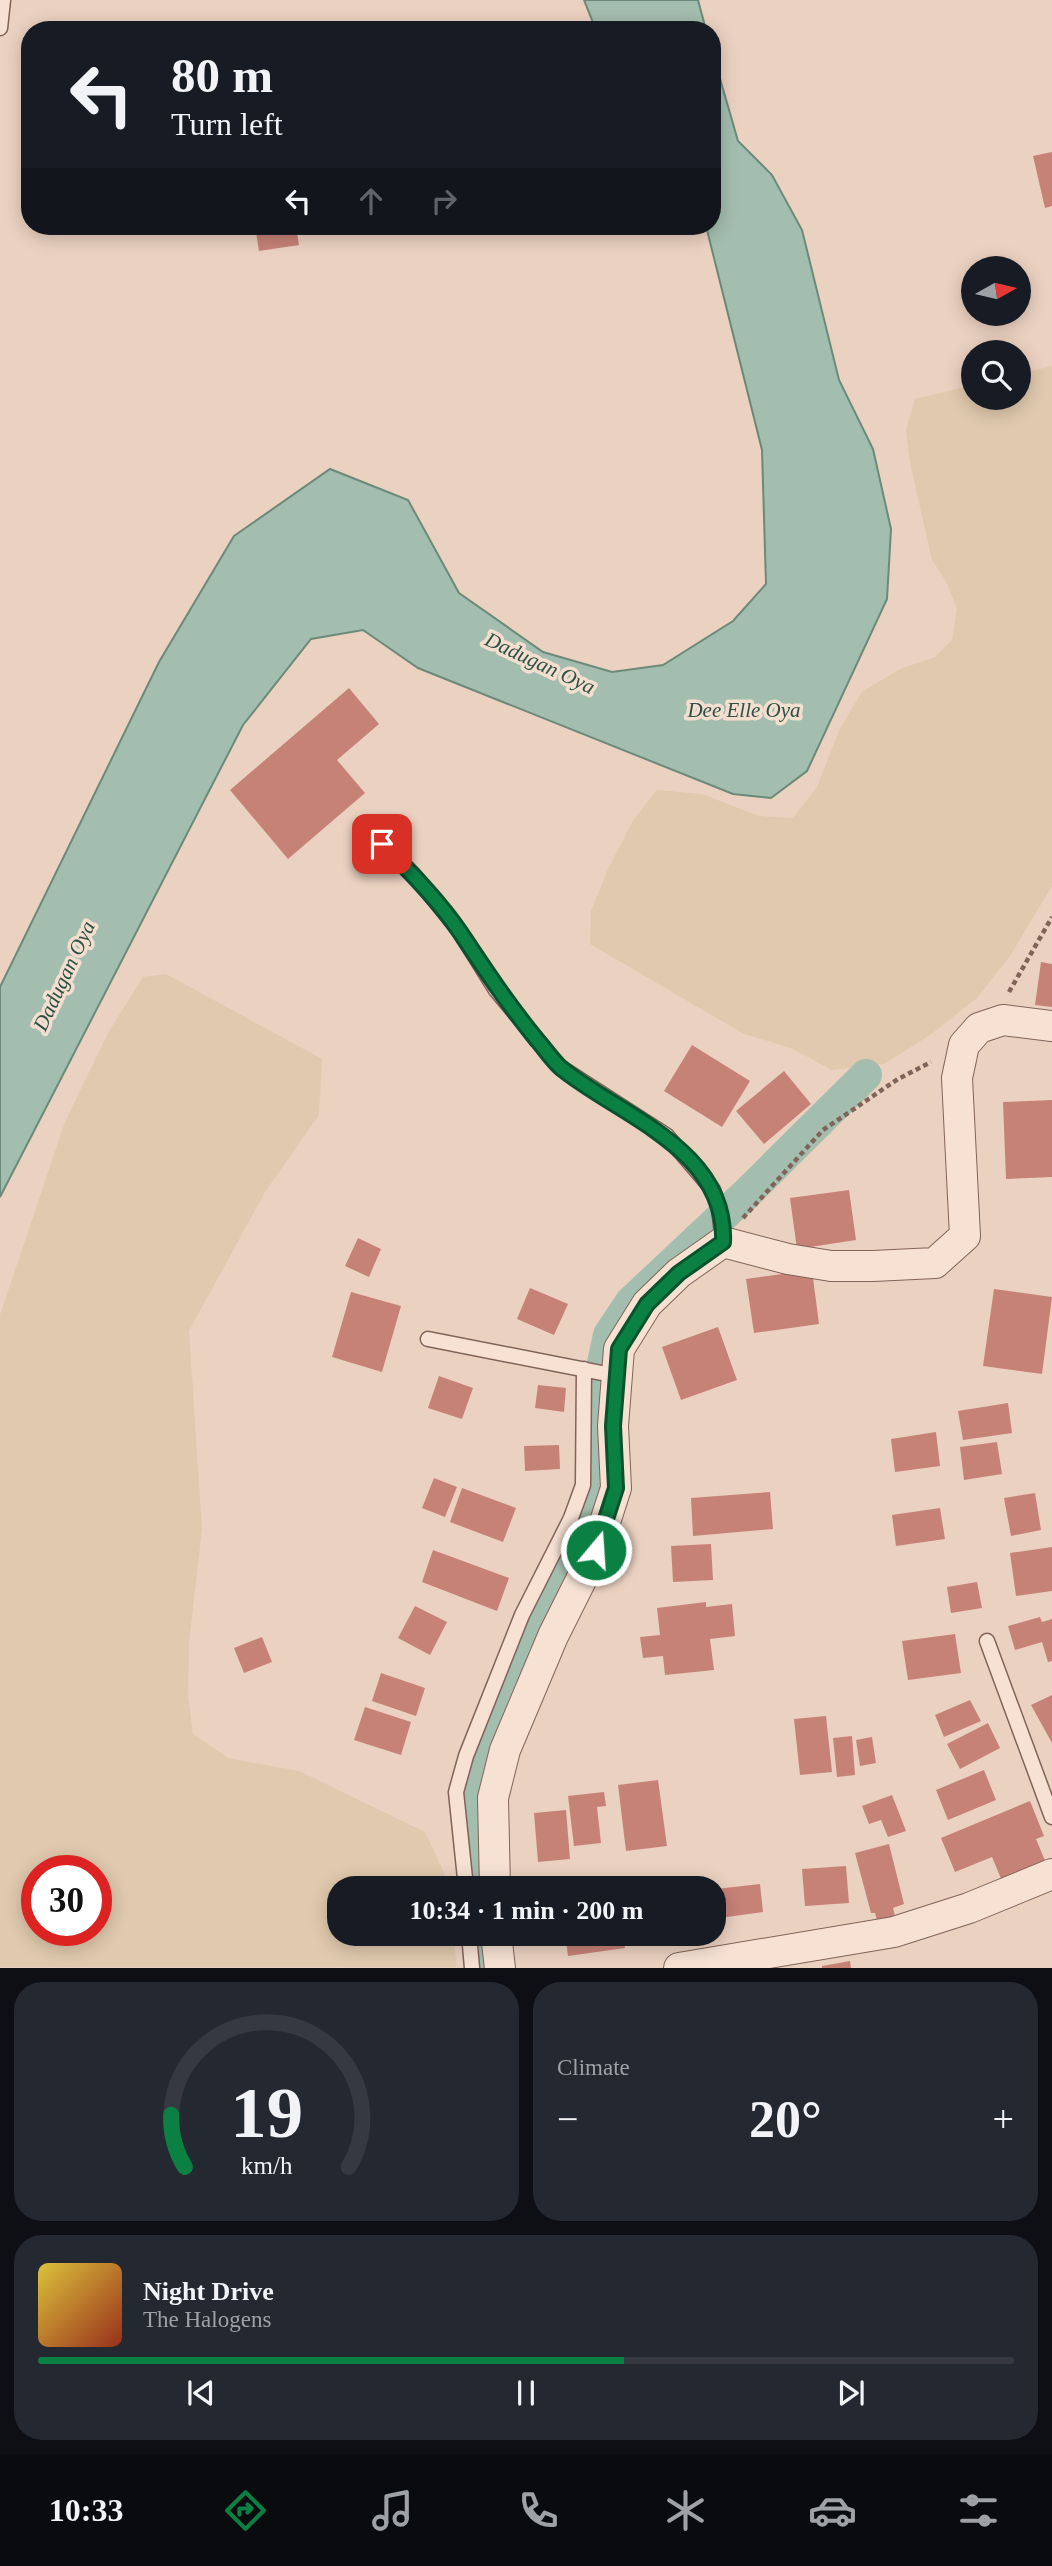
<!DOCTYPE html>
<meta charset="utf-8">
<style>
:root{--surface:#171b24;--page:#242831;--text:#f1f3f6;--muted:#9ea1a6;--line:#363941;--accent:#0b8043}
body{margin:0;font-family:"Times New Roman",serif;background:var(--page);color:var(--text);height:100vh;display:flex;flex-direction:column;font-size:26px;white-space:nowrap}
*{box-sizing:border-box;margin:0}
p{font-size:23px;color:var(--muted)}
.icon{flex:none;width:38px;height:38px;fill:none;stroke:currentColor;stroke-width:2;stroke-linecap:round;stroke-linejoin:round}
.map{position:relative;height:1968px;overflow:hidden}
.panel{display:flex;flex-direction:column;gap:14px;padding:14px;background:#0d0f14;flex:1}
.panel>*{flex:none}
.guide{position:absolute;left:21px;top:21px;width:700px;height:214px;border-radius:28px;box-shadow:0 4px 18px #0003;background:#171b24;color:var(--text);overflow:hidden}
.needle{width:46px;rotate:82deg}
.tools{position:absolute;left:961px;top:256px;display:grid;gap:14px}
.tools a{display:grid;place-items:center;width:70px;height:70px;border-radius:50%;background:var(--surface);box-shadow:0 4px 18px #0003;font-size:35px}
.speed{position:absolute;left:21px;top:1855px;display:flex;gap:14px;font-size:35px;font-weight:700;text-align:center}
.speed>*{display:grid;place-content:center;width:91px;height:91px;border-radius:50%;background:var(--surface);box-shadow:0 4px 18px #0003;line-height:1}
.speed .limit{border:10px solid #d22;background:#fff;color:#111}
.pin{position:absolute;display:grid;place-items:center;width:60px;height:60px;color:#fff;margin:-30px;border-radius:14px;box-shadow:0 4px 10px #0006}
.me{position:absolute;width:77px;margin:-38px;rotate:18deg;stroke-linejoin:round;filter:drop-shadow(0 0 5px #0008)}
.turn{display:flex;align-items:center;gap:24px;height:147px;padding:0 35px;font-size:32px}
.turn .icon{width:91px;height:91px;stroke-width:2.5}
.turn b{display:block;font-size:49px;line-height:60px}
.lanes{display:flex;align-items:center;height:66px;padding:0 35px;background:#0003;justify-content:center;gap:35px;direction:ltr}
.lanes .off{opacity:.35}
.big{font-size:52px;font-weight:600;line-height:1.1}
.panel .card{flex:1;display:flex;flex-direction:column;justify-content:center;gap:10px;min-width:0;padding:0 24px;border-radius:28px;background:var(--page)}
.panel .dial{align-items:center;gap:0}
.dial svg{height:182px;overflow:visible;fill:none;stroke:var(--line);stroke-width:7;stroke-linecap:round;text-anchor:middle}
.dial text{fill:var(--text);stroke:none}
.song{display:flex;align-items:center;gap:21px}
.cover{width:84px;height:84px;border-radius:10px;background:linear-gradient(135deg,hsl(50 70% 55%),hsl(10 70% 35%))}
.played{height:7px;border-radius:4px;background:linear-gradient(90deg,var(--accent) 60%,var(--line) 60%)}
.keys{display:flex;justify-content:space-around;direction:ltr}
.heat{display:flex;justify-content:space-between;align-items:center;font-size:38px;direction:ltr}
.panel .tiles{flex:1;display:grid;gap:14px;grid-template-columns:1fr 1fr}
.card:last-child{grid-column:span 2}
.trip{position:absolute;left:327px;top:1876px;width:399px;height:70px;border-radius:28px;background:var(--surface);box-shadow:0 4px 18px #0003;font-weight:600;line-height:70px;text-align:center}
.tab-bar{display:flex;height:112px;justify-content:space-around;align-items:center;background:#090b0e;color:var(--muted)}
.tab-bar .icon{width:49px;height:49px}
.tab-bar .on{color:var(--accent)}
.tab-bar b{font-size:32px;color:var(--text)}
.map>svg:first-child{display:block}
</style>
<div class="map">
<svg width="1052" height="1968" viewBox="0 0 1052 1968">
<rect width="100%" height="100%" fill="#ebd1c0"/>
<path fill="#e0c9ae" fill-rule="evenodd" d="M1052 366V886L1010 956 977 998 930 1035 884 1064 832 1070 791 1048 744 1034 590 944 591 911 608 869 634 819 657 790 702 794 759 816 793 818 817 787 840 728 862 692 900 669 935 657 952 640 957 609 946 581 932 560 910 463 906 430 915 399 973 385V397H1018L1019 374Z
M166 974 322 1059 319 1115 265 1192 189 1331 202 1529 189 1643 188 1696 193 1734 228 1758 299 1771 425 1832 446 1877 448 1888H340V1934H453L457 1967H0V1315L65 1122 108 1033 143 977ZM37 1871H96V1930H37Z"/>
<path fill="#a3bdae" stroke="#6b8a79" stroke-width="2" d="M584 0H698L706 30H596Z
M712 51 738 141 772 175 802 230 839 380 873 449 891 529 887 599 807 771 771 798 733 794 418 668 363 630 311 639 243 725 0 1197V987L159 662 234 536 330 469 408 500 459 593 543 652 612 672 663 665 733 621 766 584 762 450 706 226H712Z"/>
<g fill="none" stroke-linecap="round" stroke-linejoin="round">
<path stroke="#a3bdae" stroke-width="32" d="M480 1888V1775L524 1650 591 1498 599 1469 600 1377 609 1335 631 1302 744 1196 866 1075
M481 1934 484 1968"/>
</g>
<path fill="#c78278" d="M1052 152V206L1045 208 1033 156Z
M255 226H296L299 245 259 251Z
M349 688 379 724 337 760 365 793 288 859 230 790Z
M1041 962 1052 964V1007L1035 1005Z
M692 1045 750 1081 722 1127 664 1091Z
M784 1071 811 1104 764 1144 736 1111Z
M1052 1100V1177L1006 1179 1003 1102Z
M849 1190 856 1240 797 1249 790 1198Z
M358 1238 381 1249 369 1277 345 1266Z
M812 1270 819 1324 754 1333 746 1279Z
M530 1288 568 1304 554 1335 517 1319Z
M994 1289 1052 1297 1042 1374 983 1366Z
M351 1292 401 1306 382 1372 332 1357Z
M718 1327 737 1380 681 1400 662 1347Z
M439 1376 473 1388 462 1419 428 1408Z
M538 1385 566 1388 564 1412 535 1408Z
M1008 1403 1012 1433 963 1440 958 1411Z
M936 1432 940 1466 895 1472 891 1439Z
M997 1442 1002 1474 964 1480 960 1447Z
M559 1445 560 1469 525 1471 524 1446Z
M434 1478 457 1487 445 1517 422 1508Z
M462 1488 516 1508 503 1542 450 1522Z
M770 1492 773 1529 693 1536 691 1498Z
M1035 1493 1041 1530 1011 1536 1004 1498Z
M940 1508 945 1539 896 1546 892 1515Z
M711 1544 713 1580 673 1582 671 1546Z
M1052 1547V1591L1016 1596 1010 1553Z
M433 1550 509 1578 497 1611 422 1582Z
M977 1582 982 1608 951 1613 947 1587Z
M706 1602V1607L732 1604 735 1636 710 1639 714 1670 665 1675 663 1656 643 1658 640 1637 660 1635 657 1608Z
M415 1606 447 1622 430 1655 398 1638Z
M1040 1617 1042 1622 1052 1619V1661L1048 1662 1042 1642 1015 1650 1008 1626Z
M955 1634 961 1673 908 1680 902 1641Z
M262 1637 272 1662 244 1673 234 1648Z
M381 1673 425 1688 416 1716 372 1701Z
M1052 1695V1743L1031 1705Z
M970 1700 981 1721 944 1737 935 1715Z
M365 1707 411 1722 401 1755 354 1740Z
M826 1716 832 1772 800 1775 794 1719Z
M988 1723 1000 1748 960 1769 947 1744Z
M852 1736 855 1775 837 1777 833 1738Z
M872 1737 876 1763 860 1766 856 1740Z
M984 1770 996 1800 948 1820 936 1790Z
M658 1780 667 1846 626 1851 618 1785Z
M604 1792 606 1806 597 1807 601 1843 574 1846 568 1796Z
M892 1795 906 1831 888 1837 881 1820 869 1824 862 1806Z
M1030 1801 1044 1836 1036 1839 1046 1863 1002 1881 992 1857 955 1872 941 1838Z
M566 1810 570 1859 538 1862 534 1813Z
M889 1844 904 1904 893 1908 896 1920 878 1924 875 1913H871L855 1853Z
M846 1866 849 1903 805 1906 802 1869Z
M760 1884 763 1912 720 1918 716 1889Z
M565 1934H623L625 1948 568 1956Z
M850 1961 851 1968H822V1966Z"/>
<g fill="none" stroke-linecap="round" stroke-linejoin="round">
<g stroke="#826359" stroke-width="17">
<path id="service" d="M0 28 3 0
M367 829 414 875 458 929 496 990 560 1067 667 1136 713 1190 719 1208 723 1242
M428 1339 617 1376
M987 1641 1052 1817
M466 1888 456 1792 466 1756 522 1615 571 1518 583 1485 584 1369
M469 1934 472 1968"/>
</g>
<g stroke="#826359" stroke-width="32">
<path id="minor" d="M495 1888 493 1798 505 1750 553 1636 596 1550 616 1488 613 1426 619 1349 647 1304 679 1273 723 1242 788 1259 831 1266H873L935 1263 965 1236 957 1078 964 1045 979 1028 1003 1020 1052 1026
M496 1934 500 1968
M679 1968 894 1932 969 1908 1052 1874"/>
</g>
<path stroke="#826359" stroke-width="4.5" stroke-dasharray="5 3.5" stroke-linecap="butt" d="M1009 992 1052 917
M743 1218 823 1130 898 1079 931 1062"/>
<use href="#service" stroke="#f6e1d3" stroke-width="14"/>
<use href="#minor" stroke="#f6e1d3" stroke-width="30"/>
</g>
<g fill="none" stroke-linecap="round" stroke-linejoin="round">
<g stroke="#07532c" stroke-width="18">
<path id="route" d="M382 844C410 871 438 900 460 932 486 971 507 1003 537 1040 545 1049 552 1060 561 1068 620 1116 727 1149 723 1242L679 1273 647 1304 619 1349 613 1426 616 1488 596 1550"/>
</g>
<use href="#route" stroke="#0b8043" stroke-width="12"/>
</g>
<g text-anchor="middle" dominant-baseline="central" stroke-width="7" stroke-linejoin="round" paint-order="stroke">
<g font-size="21" font-style="italic" fill="#2d5245" stroke="#f3decf">
<text transform="translate(540 663) rotate(25)">Dadugan Oya</text>
<text x="744" y="710">Dee Elle Oya</text>
<text transform="translate(64 976) rotate(-65)">Dadugan Oya</text>
</g>
</g>
</svg>
<div class="tools">
<a><svg class="needle" viewBox="-14 -14 28 28"><path d="M0-13l5 13h-10z" fill="#e53935"/><path d="M0 13l5-13h-10z" fill="#9ea1a6"/></svg></a>
<a><svg class="icon" aria-label="search" viewBox="0 0 24 24"><circle cx="10" cy="10" r="6"/><path d="M15 15l6 6"/></svg></a>
</div>
<div class="speed"><div class="limit">30</div></div>
<div class="pin" style="left:382px;top:844px;background:#d93025"><svg class="icon" aria-label="arrive" viewBox="0 0 24 24"><path d="M6 21V4h12l-3 4 3 4H6"/></svg></div>
<svg class="me" style="left:596px;top:1550px" viewBox="-20 -20 40 40"><circle r="17" fill="#0b8043" stroke="#fff" stroke-width="3"/><path d="M0-11L8 9 0 5-8 9z" fill="#fff"/></svg>
<div class="trip">10:34 · 1 min · 200 m</div>
<div class="guide">
<div class="turn"><svg class="icon" aria-label="left" viewBox="0 0 24 24"><path d="M17 20v-9H6M10 6l-5 5 5 5"/></svg><div><b>80 m</b>Turn left</div></div>
<div class="lanes"><svg class="icon" aria-label="left" viewBox="0 0 24 24"><path d="M17 20v-9H6M10 6l-5 5 5 5"/></svg><svg class="icon off" aria-label="ahead" viewBox="0 0 24 24"><path d="M12 20V5M6 11l6-6 6 6"/></svg><svg class="icon off" aria-label="right" viewBox="0 0 24 24"><path d="M7 20v-9h11M14 6l5 5-5 5"/></svg></div>
</div>
</div>
<section class="panel">
<div class="tiles">
<div class="card dial"><svg viewBox="0 0 100 80">
<path d="M14 69A42 42 0 1 1 86 69"/>
<path d="M14 69A42 42 0 0 1 8 46" stroke="#0b8043"/>
<text x="50" y="56" font-size="32" font-weight="700">19</text>
<text x="50" y="72" font-size="11">km/h</text>
</svg></div>
<div class="card"><p>Climate</p>
<div class="heat"><a>−</a><b class="big">20°</b><a>+</a></div>
</div>
<div class="card">
<div class="song"><i class="cover"></i><div><b>Night Drive</b><p>The Halogens</p></div></div>
<div class="played"></div>
<div class="keys"><svg class="icon" aria-label="previous" viewBox="0 0 24 24"><path d="M18 5L8 12l10 7zM5 5v14"/></svg><svg class="icon" aria-label="pause" viewBox="0 0 24 24"><path d="M8 5v14M16 5v14"/></svg><svg class="icon" aria-label="next" viewBox="0 0 24 24"><path d="M6 5l10 7-10 7zM19 5v14"/></svg></div>
</div>
</div>
</section>
<nav class="tab-bar">
<b>10:33</b>
<svg class="icon on" aria-label="directions" viewBox="0 0 24 24"><path d="M12 3l9 9-9 9-9-9zM9 14v-3h6M13 9l2 2-2 2"/></svg>
<svg class="icon" aria-label="music" viewBox="0 0 24 24"><path d="M9 18V5l10-2v13"/><circle cx="6" cy="18" r="3"/><circle cx="16" cy="16" r="3"/></svg>
<svg class="icon" aria-label="phone" viewBox="0 0 24 24"><path d="M5 4h4l2 5-3 2q2 4 5 5l2-3 5 2v4C11 20 4 13 5 4z"/></svg>
<svg class="icon" aria-label="climate" viewBox="0 0 24 24"><path d="M12 3v18M4 7l16 10M4 17L20 7"/></svg>
<svg class="icon" aria-label="car" viewBox="0 0 24 24"><path d="M5 17H2v-5l4-1 3-4h7l3 4 3 1v5h-3M9 17h6M6 11h13"/><circle cx="7" cy="17" r="2"/><circle cx="17" cy="17" r="2"/></svg>
<svg class="icon" aria-label="filters" viewBox="0 0 24 24"><path d="M4 7h16M4 17h16"/><circle cx="9" cy="7" r="2"/><circle cx="15" cy="17" r="2"/></svg>
</nav>
